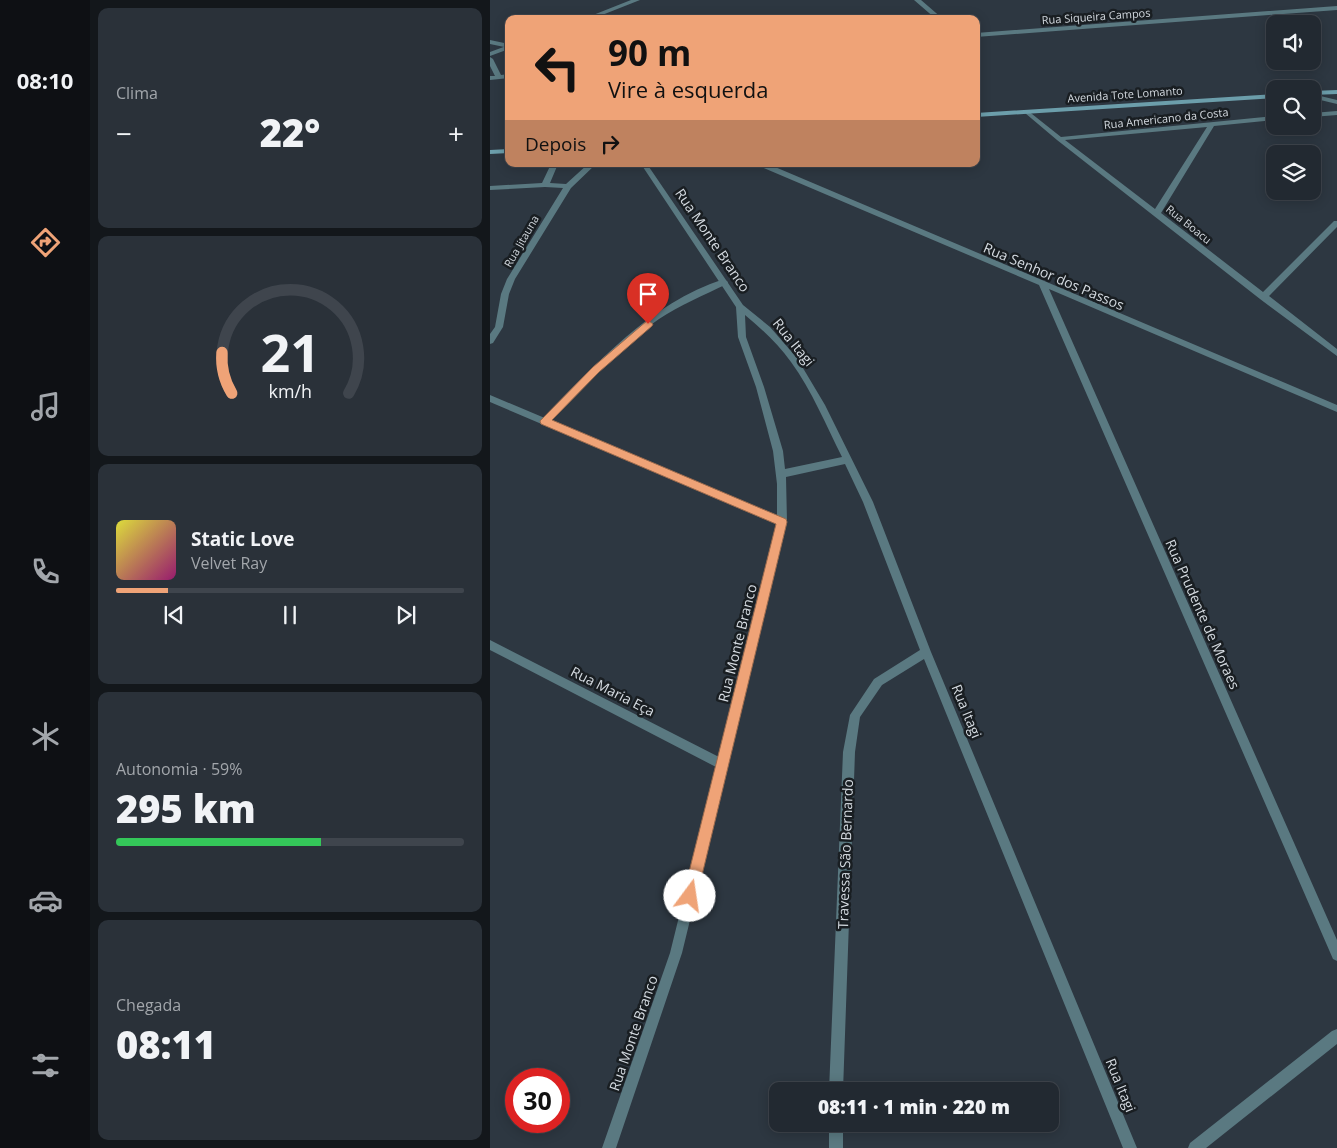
<!DOCTYPE html>
<html lang="pt">
<meta charset="utf-8">
<style>
:root{--surface:#222931;--page:#2a3139;--text:#f1f3f6;--muted:#a2a6ab;--line:#3f454d;--accent:#efa377}
body{margin:0;font-family:"Open Sans",sans-serif;background:var(--page);color:var(--text);height:100vh;display:flex;flex-direction:column;font-size:19px;white-space:nowrap}
*{box-sizing:border-box;margin:0}
p{font-size:16px;color:var(--muted)}
.icon{flex:none;width:28px;height:28px;fill:none;stroke:currentColor;stroke-width:2;stroke-linecap:round;stroke-linejoin:round}
.map{position:relative;flex:1;overflow:hidden}
.side{display:flex;flex-direction:column;gap:8px;padding:8px;background:#13171b;width:400px}
.side>*{flex:none}
.banner{position:absolute;left:15px;top:15px;width:475px;height:152px;border-radius:10px;box-shadow:0 2px 12px #0003,0 0 0 1px var(--line);background:#efa377;color:#111;overflow:hidden}
.buttons{position:absolute;left:776px;top:15px;display:grid;gap:10px}
.buttons a{display:grid;place-items:center;width:55px;height:55px;border-radius:10px;background:var(--surface);box-shadow:0 2px 12px #0003,0 0 0 1px var(--line);font-size:25px}
.speed{position:absolute;left:15px;top:1068px;display:flex;gap:10px;font-size:25px;font-weight:700;text-align:center}
.speed>*{display:grid;place-content:center;width:65px;height:65px;border-radius:50%;background:var(--surface);box-shadow:0 2px 12px #0003,0 0 0 1px var(--line);line-height:1}
.speed .limit{border:8px solid #d22;background:#fff;color:#111}
.pin{position:absolute;display:grid;place-items:center;width:42px;height:42px;color:#fff;margin:-51px -21px;border-radius:50% 50% 50% 0;rotate:-45deg;box-shadow:0 0 5px #0007}
.pin .icon{rotate:45deg}
.me{position:absolute;width:55px;margin:-28px;rotate:14deg;stroke-linejoin:round;filter:drop-shadow(0 0 4px #0008)}
.turn{display:flex;align-items:center;gap:18px;height:105px;padding:0 20px;font-size:22px}
.turn .icon{width:65px;height:65px;stroke-width:2.5}
.turn b{display:block;font-size:35px;line-height:42px}
.then{display:flex;align-items:center;height:48px;padding:0 20px;background:#0003;gap:10px;font-size:19px}
.big{font-size:38px;font-weight:800;line-height:1.1}
.side .widget{flex:1;display:flex;flex-direction:column;justify-content:center;gap:8px;min-width:0;padding:0 18px;border-radius:10px;background:var(--page)}
.side .dial{align-items:center;gap:0}
.dial svg{height:130px;overflow:visible;fill:none;stroke:var(--line);stroke-width:7;stroke-linecap:round;text-anchor:middle}
.dial text{fill:var(--text);stroke:none}
.song{display:flex;align-items:center;gap:15px}
.cover{width:60px;height:60px;border-radius:8px;background:linear-gradient(135deg,hsl(60 70% 55%),hsl(320 70% 35%))}
.played{height:5px;border-radius:2px;background:linear-gradient(90deg,var(--accent) 15%,var(--line) 15%)}
.keys{display:flex;justify-content:space-around;direction:ltr}
.heat{display:flex;justify-content:space-between;align-items:center;font-size:28px;direction:ltr}
.charge{height:8px;border-radius:4px;background:linear-gradient(90deg,#34c759 59%,var(--line) 0)}
.trip{position:absolute;left:279px;top:1082px;width:290px;height:50px;border-radius:10px;background:var(--surface);box-shadow:0 2px 12px #0003,0 0 0 1px var(--line);font-weight:800;line-height:50px;text-align:center}
main{display:flex;flex:1;min-height:0}
.menu{display:flex;flex-direction:column;width:90px;justify-content:space-around;align-items:center;background:#0e1014;color:var(--muted)}
.menu .icon{width:35px;height:35px}
.menu .on{color:var(--accent)}
.menu b{font-size:22px;color:var(--text)}
.map>svg:first-child{display:block}
</style>
<main>
<nav class="menu">
<b>08:10</b>
<svg class="icon on" aria-label="directions" viewBox="0 0 24 24"><path d="M12 3l9 9-9 9-9-9zM9 14v-3h6M13 9l2 2-2 2"/></svg>
<svg class="icon" aria-label="music" viewBox="0 0 24 24"><path d="M9 18V5l10-2v13"/><circle cx="6" cy="18" r="3"/><circle cx="16" cy="16" r="3"/></svg>
<svg class="icon" aria-label="phone" viewBox="0 0 24 24"><path d="M5 4h4l2 5-3 2q2 4 5 5l2-3 5 2v4C11 20 4 13 5 4z"/></svg>
<svg class="icon" aria-label="climate" viewBox="0 0 24 24"><path d="M12 3v18M4 7l16 10M4 17L20 7"/></svg>
<svg class="icon" aria-label="car" viewBox="0 0 24 24"><path d="M5 17H2v-5l4-1 3-4h7l3 4 3 1v5h-3M9 17h6M6 11h13"/><circle cx="7" cy="17" r="2"/><circle cx="17" cy="17" r="2"/></svg>
<svg class="icon" aria-label="filters" viewBox="0 0 24 24"><path d="M4 7h16M4 17h16"/><circle cx="9" cy="7" r="2"/><circle cx="15" cy="17" r="2"/></svg>
</nav>
<section class="side">
<div class="widget"><p>Clima</p>
<div class="heat"><a>−</a><b class="big">22°</b><a>+</a></div>
</div>
<div class="widget dial"><svg viewBox="0 0 100 80">
<path d="M14 69A42 42 0 1 1 86 69"/>
<path d="M14 69A42 42 0 0 1 8 44" stroke="#efa377"/>
<text x="50" y="56" font-size="32" font-weight="700">21</text>
<text x="50" y="72" font-size="11">km/h</text>
</svg></div>
<div class="widget">
<div class="song"><i class="cover"></i><div><b>Static Love</b><p>Velvet Ray</p></div></div>
<div class="played"></div>
<div class="keys"><svg class="icon" aria-label="previous" viewBox="0 0 24 24"><path d="M18 5L8 12l10 7zM5 5v14"/></svg><svg class="icon" aria-label="pause" viewBox="0 0 24 24"><path d="M8 5v14M16 5v14"/></svg><svg class="icon" aria-label="next" viewBox="0 0 24 24"><path d="M6 5l10 7-10 7zM19 5v14"/></svg></div>
</div>
<div class="widget"><p>Autonomia · 59%</p><b class="big">295 km</b><div class="charge"></div></div>
<div class="widget"><p>Chegada</p><b class="big">08:11</b></div>
</section>
<div class="map">
<svg width="847" height="1148" viewBox="0 0 847 1148">
<rect width="100%" height="100%" fill="#2d3741"/>
<g fill="none" stroke-linecap="round" stroke-linejoin="round">
<path fill="#5a7981" fill-rule="evenodd" d="M234 279 238 282 237 284C214 295 190 305 169 319 128 348 93 388 58 423H52L51 421 52 419C106 365 159 303 234 279Z"/>
<path fill="#5a7981" fill-rule="evenodd" d="M424 0H431L453 19H446Z
M0 40 19 44V48L0 44Z
M822 94 847 100V104L822 98Z
M537 110 571 137 785 116V120L724 126 671 213 773 292 844 221H847V227L779 296 847 349V356L770 299 567 140 535 113 534 112ZM717 127 665 209 575 140Z
M847 111V115L822 117V113Z
M61 164H68L60 183 76 184 98 164H106L81 188 25 279 19 294 13 327 3 343 0 344V334L5 327 11 294 17 279 73 188 55 187 0 190V186L52 183Z
M151 164H157L253 305 280 327 307 358 335 405 383 502 441 652 647 1148H633L434 659 392 685 370 717 365 752 353 1091H339L353 752 360 715 384 679 430 650 373 502 355 464 296 477 297 522 192 953 126 1148H112L180 953 226 767 0 650V640L229 757 287 524 0 402V395L287 516V484L283 451 266 387 248 337 246 307ZM255 315C272 329 288 344 301 362 322 391 336 425 352 457L295 469 293 451 274 387 256 337Z
M269 164H278L847 405V412L559 289 847 940V961L843 959 549 285 269 166Z
M847 1029V1044L716 1148H698L700 1143 842 1031Z
M339 1124H353V1148H339Z"/>
<path fill="#5a7981" fill-rule="evenodd" d="M141 0H150L102 19H93Z
M847 6V10L486 37V33Z
M19 45V49L0 56V52Z
M0 57 3 59 11 75 19 74V78L0 80V76H5L0 66Z"/>
<path fill="#6c9eab" fill-rule="evenodd" d="M847 90V94L822 95V91Z
M785 94V98L486 117V113Z
M19 149V153L0 154V150Z"/>
</g>
<path fill="#efa377" stroke="#9b6a4d" d="M158 320 163 324 162 326 109 372 62 420 296 519 297 522 207 896 205 901 200 903 195 901 193 896 286 524 51 424 50 421 103 367Z"/>
<g text-anchor="middle" dominant-baseline="central" stroke-width="5" stroke-linejoin="round" paint-order="stroke">
<g font-size="11" fill="#d4dae0" stroke="#191e22">
<text transform="translate(606 16) rotate(-4)">Rua Siqueira Campos</text>
<text transform="translate(635 94) rotate(-4)">Avenida Tote Lomanto</text>
<text transform="translate(676 118) rotate(-6)">Rua Americano da Costa</text>
<text transform="translate(699 224) rotate(39)">Rua Boacu</text>
<text transform="translate(31 241) rotate(-60)">Rua Jitauna</text>
</g>
<g font-size="14" fill="#d4dae0" stroke="#191e22">
<text transform="translate(223 240) rotate(56)">Rua Monte Branco</text>
<text transform="translate(564 276) rotate(23)">Rua Senhor dos Passos</text>
<text transform="translate(304 342) rotate(51)">Rua Itagi</text>
<text transform="translate(713 614) rotate(66)">Rua Prudente de Moraes</text>
<text transform="translate(247 643) rotate(-76)">Rua Monte Branco</text>
<text transform="translate(123 691) rotate(27)">Rua Maria Eça</text>
<text transform="translate(477 711) rotate(68)">Rua Itagi</text>
<text transform="translate(355 854) rotate(-88)">Travessa São Bernardo</text>
<text transform="translate(143 1033) rotate(-71)">Rua Monte Branco</text>
<text transform="translate(631 1085) rotate(68)">Rua Itagi</text>
</g>
</g>
</svg>
<div class="buttons">
<a><svg class="icon" aria-label="sound" viewBox="0 0 24 24"><path d="M4 9h4l5-4v14l-5-4H4zM17 9q2 3 0 6"/></svg></a>
<a><svg class="icon" aria-label="search" viewBox="0 0 24 24"><circle cx="10" cy="10" r="6"/><path d="M15 15l6 6"/></svg></a>
<a><svg class="icon" aria-label="layers" viewBox="0 0 24 24"><path d="M12 4l9 5-9 5-9-5zM3 14l9 5 9-5"/></svg></a>
</div>
<div class="speed"><div class="limit">30</div></div>
<div class="pin" style="left:158px;top:324px;background:#d93025"><svg class="icon" aria-label="arrive" viewBox="0 0 24 24"><path d="M6 21V4h12l-3 4 3 4H6"/></svg></div>
<svg class="me" style="left:200px;top:896px" viewBox="-20 -20 40 40"><circle r="19" fill="#fff"/><path d="M0-13L10 11 0 6-10 11z" fill="#efa377"/></svg>
<div class="trip">08:11 · 1 min · 220 m</div>
<div class="banner">
<div class="turn"><svg class="icon" aria-label="left" viewBox="0 0 24 24"><path d="M17 20v-9H6M10 6l-5 5 5 5"/></svg><div><b>90 m</b>Vire à esquerda</div></div>
<div class="then">Depois<svg class="icon" aria-label="right" viewBox="0 0 24 24"><path d="M7 20v-9h11M14 6l5 5-5 5"/></svg></div>
</div>
</div>
</main>
